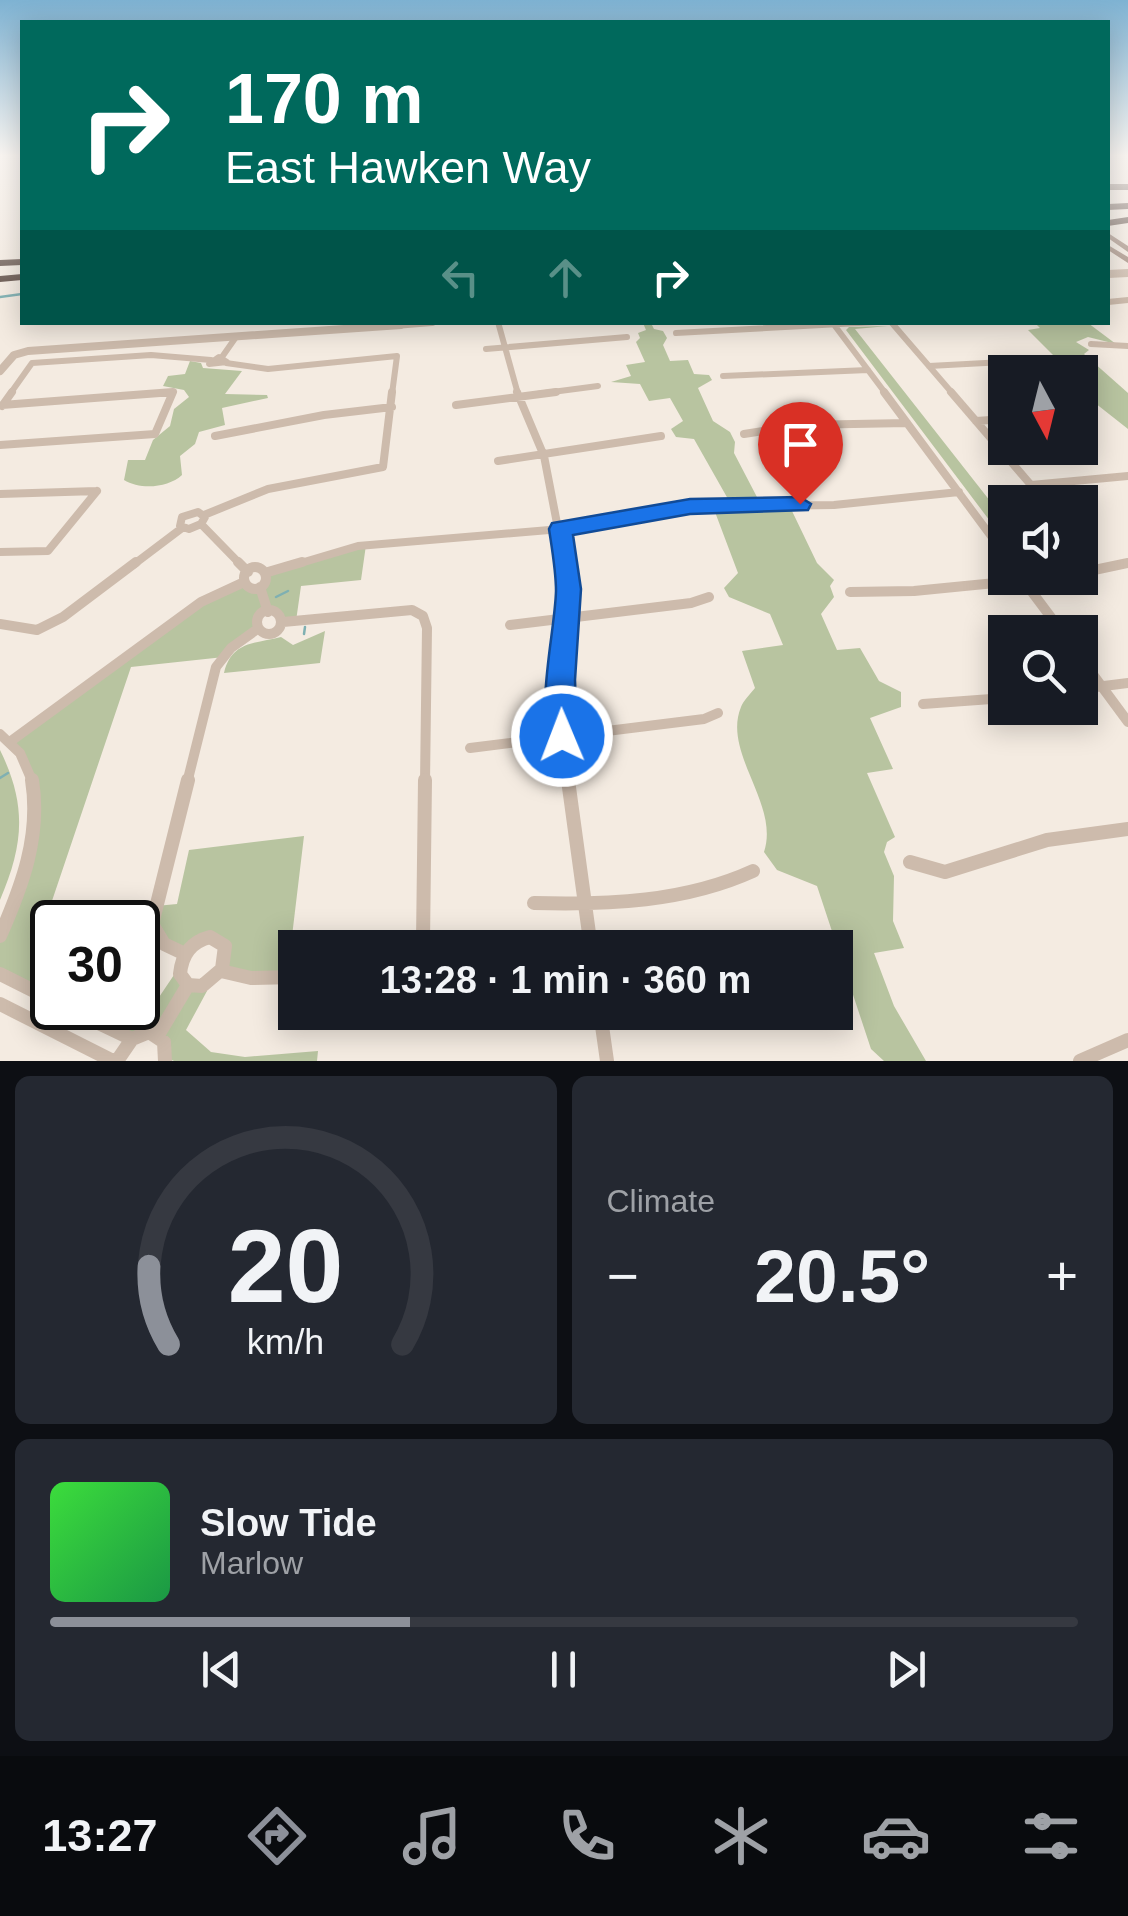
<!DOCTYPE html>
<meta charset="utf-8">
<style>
:root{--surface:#171b24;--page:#242831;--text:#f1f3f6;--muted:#9ea1a6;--line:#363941;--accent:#8c9099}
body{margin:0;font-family:Helvetica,sans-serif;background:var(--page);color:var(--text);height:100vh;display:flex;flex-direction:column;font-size:38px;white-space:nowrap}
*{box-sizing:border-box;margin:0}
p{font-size:32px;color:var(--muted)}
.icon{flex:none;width:55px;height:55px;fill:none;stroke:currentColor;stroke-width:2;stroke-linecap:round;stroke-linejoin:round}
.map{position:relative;height:1061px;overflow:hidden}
.drawer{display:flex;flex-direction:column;gap:15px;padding:15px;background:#0d0f14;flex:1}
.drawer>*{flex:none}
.hud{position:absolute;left:20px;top:20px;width:1090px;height:305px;border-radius:0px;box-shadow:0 5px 25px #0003;background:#00695c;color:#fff;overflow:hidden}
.needle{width:65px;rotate:173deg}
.fabs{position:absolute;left:988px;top:355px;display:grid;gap:20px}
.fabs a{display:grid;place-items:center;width:110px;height:110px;border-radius:0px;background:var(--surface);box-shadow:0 5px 25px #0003;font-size:50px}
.speed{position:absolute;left:30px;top:900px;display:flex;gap:20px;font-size:50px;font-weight:700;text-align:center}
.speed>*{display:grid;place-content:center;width:130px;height:130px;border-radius:50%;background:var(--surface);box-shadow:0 5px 25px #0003;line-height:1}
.speed .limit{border:5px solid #111;border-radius:15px;background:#fff;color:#111}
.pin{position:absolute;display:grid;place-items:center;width:85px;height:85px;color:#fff;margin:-102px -42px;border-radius:50% 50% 50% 0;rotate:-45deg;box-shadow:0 0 10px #0007}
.pin .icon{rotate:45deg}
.me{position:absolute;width:110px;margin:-55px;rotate:359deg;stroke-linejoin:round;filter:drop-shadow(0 0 8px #0008)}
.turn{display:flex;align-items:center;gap:35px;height:210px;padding:0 40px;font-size:45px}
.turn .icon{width:130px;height:130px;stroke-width:2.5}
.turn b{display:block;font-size:70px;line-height:85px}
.lanes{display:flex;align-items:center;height:95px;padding:0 40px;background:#0003;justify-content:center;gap:50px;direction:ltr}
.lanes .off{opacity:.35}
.big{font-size:75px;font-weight:600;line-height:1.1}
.drawer .tile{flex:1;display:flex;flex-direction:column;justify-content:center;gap:15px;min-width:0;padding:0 35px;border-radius:15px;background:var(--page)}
.drawer .dial{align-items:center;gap:0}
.dial svg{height:260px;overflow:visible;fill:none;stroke:var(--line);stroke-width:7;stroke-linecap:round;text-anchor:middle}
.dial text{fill:var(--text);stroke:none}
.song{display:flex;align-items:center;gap:30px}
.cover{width:120px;height:120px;border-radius:15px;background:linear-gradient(135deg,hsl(120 70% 55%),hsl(140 70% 35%))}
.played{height:10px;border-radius:5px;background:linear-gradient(90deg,var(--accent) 35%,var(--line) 35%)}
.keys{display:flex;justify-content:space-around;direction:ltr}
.heat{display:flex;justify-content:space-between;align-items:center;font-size:55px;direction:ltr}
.drawer .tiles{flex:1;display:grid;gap:15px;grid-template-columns:1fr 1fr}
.tile:last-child{grid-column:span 2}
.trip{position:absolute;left:278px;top:930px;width:575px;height:100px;border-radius:0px;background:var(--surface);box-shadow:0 5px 25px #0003;font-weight:600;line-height:100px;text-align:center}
.menu{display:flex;height:160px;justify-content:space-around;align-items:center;background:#090b0e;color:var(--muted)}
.menu .icon{width:70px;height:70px}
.menu .current{color:var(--accent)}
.menu b{font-size:45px;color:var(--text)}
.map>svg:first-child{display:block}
</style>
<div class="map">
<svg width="1128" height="1061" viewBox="0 0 1128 1061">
<rect width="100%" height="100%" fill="#f4ebe1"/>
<path fill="#b8c4a0" d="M643 323H651L654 329 663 331 667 338 663 345 670 361 688 360 694 374 709 375 712 380 698 388 713 421 730 432 735 442 734 453 758 499H728L694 439 676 437 671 429 683 421 670 398 649 401 640 384 611 382 631 376 626 365 645 362 636 342 640 338 638 333 646 330Z
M1035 323H1088L1116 344 1088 337 1076 342 1089 350 1084 354 1128 393V429L1095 403 1080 398V372H1065L1058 367 1060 362 1028 330 1040 328Z
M888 326 855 329 1005 520V541L846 330 849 327Z
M190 361 201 363 203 368 242 371 225 394 267 395 268 398 222 408 225 425 199 432 195 444 180 456 182 475C168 488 140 490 124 480L128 460H145L153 440 170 426 174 409 189 397 184 390 163 386 168 376 185 374Z
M792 511 817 563 834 580 830 586 834 597 821 614 837 650 860 648 879 681 901 692V707L870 718 893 769 867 773 895 837 887 842 884 852 894 876 893 921 904 948 874 953 894 1006 926 1061H884L871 1049 817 886 777 870 764 852C780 804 722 753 741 707 743 701 751 693 755 688L742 651 783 645 770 614 729 597 724 588 738 573 715 512Z
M366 545 361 580 301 586 296 621 268 612 224 657 131 667 31 963 52 961V1000L0 974V936L31 861V780L11 741 201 602 244 586H260L269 575Z
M325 631 320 663 224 673C232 641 254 644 281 637L293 645Z
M0 750C27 805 24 844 0 900Z
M304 836 287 978 221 971 222 941 188 949 158 938 156 906 177 904 189 850Z
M180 966V974L207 991 186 1030 211 1052 245 1057 318 1051 317 1061H174L165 1057 162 1037 132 1039 67 1008H122L147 1015Z"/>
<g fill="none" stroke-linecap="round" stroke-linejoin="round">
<path stroke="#7fb0b2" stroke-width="2.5" d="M0 297 22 294
M276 597 288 591
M304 634 305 627
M0 778 8 773"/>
<path stroke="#cdbbac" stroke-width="6" d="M1108 302 1128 300
M498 322 518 394
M832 322 886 394
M891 322 953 394
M676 333 877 322
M1091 344 1128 346
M486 349 627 337
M219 357 227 362 209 364Z
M222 357 236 337
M226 363 268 369 397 356 392 394
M929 366 1044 360
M723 376 868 370
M10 394 32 363 151 355 211 360
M144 394H172
M537 394 598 386"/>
<path stroke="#cdbbac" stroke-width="8" d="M517 392 544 456 565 565
M884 392 1005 555
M951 392 1031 485 1128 476
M456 405 556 392
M2 406 12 392
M1080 409 1084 407
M976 421 1005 419
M744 434 801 425 907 423
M215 436 324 415 392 407
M0 445 155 434 173 392 2 405
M498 461 661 436
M0 494 97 491
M198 512 205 517 201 524 189 529 180 526 182 517Z
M204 515 268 489 383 467 392 392
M201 524 241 565
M0 552 48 551 97 491
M133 565 182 528
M294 565 358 546 561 529 690 507 834 505 959 492
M1120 565 1128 563"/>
<path stroke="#cdbbac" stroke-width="10" d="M238 562 248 572
M565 562C570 602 562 640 561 680 560 715 564 749 568 783
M244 578a11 11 0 1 1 22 0a11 11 0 1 1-22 0Z
M268 572 302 562
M1080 573 1128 563
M1023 580 1062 632
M260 587 268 612
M850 592 914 591 1045 578
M257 622a12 12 0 1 1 24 0a12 12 0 1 1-24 0Z
M283 622 412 610 423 616 427 628 425 783
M0 624 37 630 63 617 136 562
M510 625 691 603 709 597
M1080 657 1128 722
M1080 689 1128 683
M923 704 1005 698
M0 734 20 753 33 783
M11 741 201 602 242 583
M470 748 704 719 718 713
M187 783 216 667 231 648 256 630"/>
<path stroke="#cdbbac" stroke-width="14" d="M568 780 591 948
M910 862 945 872 1047 840 1128 829
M534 903C608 905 685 902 753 871
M0 936C22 886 41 836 32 780
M210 937 225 946 222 969 202 986 188 985 180 974C182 954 191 942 210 937Z
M419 948 423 941 425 780
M185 954 164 944 152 924 188 780
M221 971 251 978 295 977
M0 974 52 1000
M0 1004 113 1061
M67 1008 132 1039
M600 1012 607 1061
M158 1035 188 985
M117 1061 132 1039 149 1032 164 1042 165 1061
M1080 1061 1128 1040"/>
<path stroke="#cdbbac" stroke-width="8" d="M1108 274 1128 273
M395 325 432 322
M0 371 14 355 28 351 401 325"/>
<path fill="#a18a7d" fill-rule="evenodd" d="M1108 233 1128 246V252L1108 238Z
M1108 245 1128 257V263L1108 250Z"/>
<path fill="#5c4a42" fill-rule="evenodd" d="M1108 184H1128V190H1108Z
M1128 203V209L1108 210V204Z
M1128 217V223L1108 226V220Z
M22 259V265L0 266V260Z
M22 274V280L0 282V276Z"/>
</g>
<linearGradient id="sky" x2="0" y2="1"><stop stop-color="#7eb2d2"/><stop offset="0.51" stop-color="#faf6f2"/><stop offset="1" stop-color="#faf6f2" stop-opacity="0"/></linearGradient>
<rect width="1128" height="305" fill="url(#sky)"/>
<path fill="#1a73e8" stroke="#114b97" stroke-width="2.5" d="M800 497 811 504 808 510 690 514 573 535 581 589 575 680 577 736 572 745 562 749 552 745C535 709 555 632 556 591 556 571 552 549 549 529L552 523 690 499Z"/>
</svg>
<div class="fabs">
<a><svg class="needle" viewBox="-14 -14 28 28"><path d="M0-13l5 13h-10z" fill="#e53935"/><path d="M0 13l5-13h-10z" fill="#9ea1a6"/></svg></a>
<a><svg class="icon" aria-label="sound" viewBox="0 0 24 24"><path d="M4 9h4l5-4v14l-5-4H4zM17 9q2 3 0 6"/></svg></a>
<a><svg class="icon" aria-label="search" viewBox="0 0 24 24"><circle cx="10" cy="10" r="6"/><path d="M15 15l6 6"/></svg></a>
</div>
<div class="speed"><div class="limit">30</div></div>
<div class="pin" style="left:800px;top:504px;background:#d93025"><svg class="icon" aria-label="arrive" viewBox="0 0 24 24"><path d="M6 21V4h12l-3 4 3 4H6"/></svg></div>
<svg class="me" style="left:562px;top:736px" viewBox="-20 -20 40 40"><circle r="17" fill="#1a73e8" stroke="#fff" stroke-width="3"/><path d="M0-11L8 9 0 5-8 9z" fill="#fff"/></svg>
<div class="trip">13:28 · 1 min · 360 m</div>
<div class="hud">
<div class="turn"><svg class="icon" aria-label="right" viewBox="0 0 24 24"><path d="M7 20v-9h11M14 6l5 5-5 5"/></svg><div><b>170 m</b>East Hawken Way</div></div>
<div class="lanes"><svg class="icon off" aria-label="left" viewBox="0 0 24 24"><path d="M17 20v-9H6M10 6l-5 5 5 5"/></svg><svg class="icon off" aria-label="ahead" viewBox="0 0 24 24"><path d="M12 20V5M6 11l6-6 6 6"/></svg><svg class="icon" aria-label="right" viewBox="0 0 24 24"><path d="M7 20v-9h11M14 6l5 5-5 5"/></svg></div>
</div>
</div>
<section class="drawer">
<div class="tiles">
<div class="tile dial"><svg viewBox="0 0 100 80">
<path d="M14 69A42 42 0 1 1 86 69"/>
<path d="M14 69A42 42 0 0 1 8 45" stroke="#8c9099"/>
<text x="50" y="56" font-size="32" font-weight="700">20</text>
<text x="50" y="72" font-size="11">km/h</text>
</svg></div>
<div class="tile"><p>Climate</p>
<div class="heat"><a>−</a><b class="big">20.5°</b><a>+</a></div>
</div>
<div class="tile">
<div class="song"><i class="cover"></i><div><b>Slow Tide</b><p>Marlow</p></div></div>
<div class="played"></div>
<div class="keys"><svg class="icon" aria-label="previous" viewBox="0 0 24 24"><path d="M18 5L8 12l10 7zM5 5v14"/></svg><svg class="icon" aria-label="pause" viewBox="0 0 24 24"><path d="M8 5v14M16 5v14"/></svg><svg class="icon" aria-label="next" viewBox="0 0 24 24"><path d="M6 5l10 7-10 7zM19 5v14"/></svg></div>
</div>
</div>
</section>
<nav class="menu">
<b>13:27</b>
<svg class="icon current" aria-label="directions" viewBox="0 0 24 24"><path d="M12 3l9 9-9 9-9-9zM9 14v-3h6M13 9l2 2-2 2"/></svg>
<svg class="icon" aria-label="music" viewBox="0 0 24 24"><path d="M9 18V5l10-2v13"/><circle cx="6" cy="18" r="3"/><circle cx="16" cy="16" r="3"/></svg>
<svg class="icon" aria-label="phone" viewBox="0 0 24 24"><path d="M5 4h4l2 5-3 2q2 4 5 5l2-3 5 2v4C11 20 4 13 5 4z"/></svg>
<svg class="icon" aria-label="climate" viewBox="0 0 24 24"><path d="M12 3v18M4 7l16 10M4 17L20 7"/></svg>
<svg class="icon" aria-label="car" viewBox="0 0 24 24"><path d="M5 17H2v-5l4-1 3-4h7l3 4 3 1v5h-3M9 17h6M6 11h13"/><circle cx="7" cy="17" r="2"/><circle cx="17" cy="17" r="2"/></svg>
<svg class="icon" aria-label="filters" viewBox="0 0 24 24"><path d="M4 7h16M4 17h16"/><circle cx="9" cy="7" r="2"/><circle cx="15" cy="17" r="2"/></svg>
</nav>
